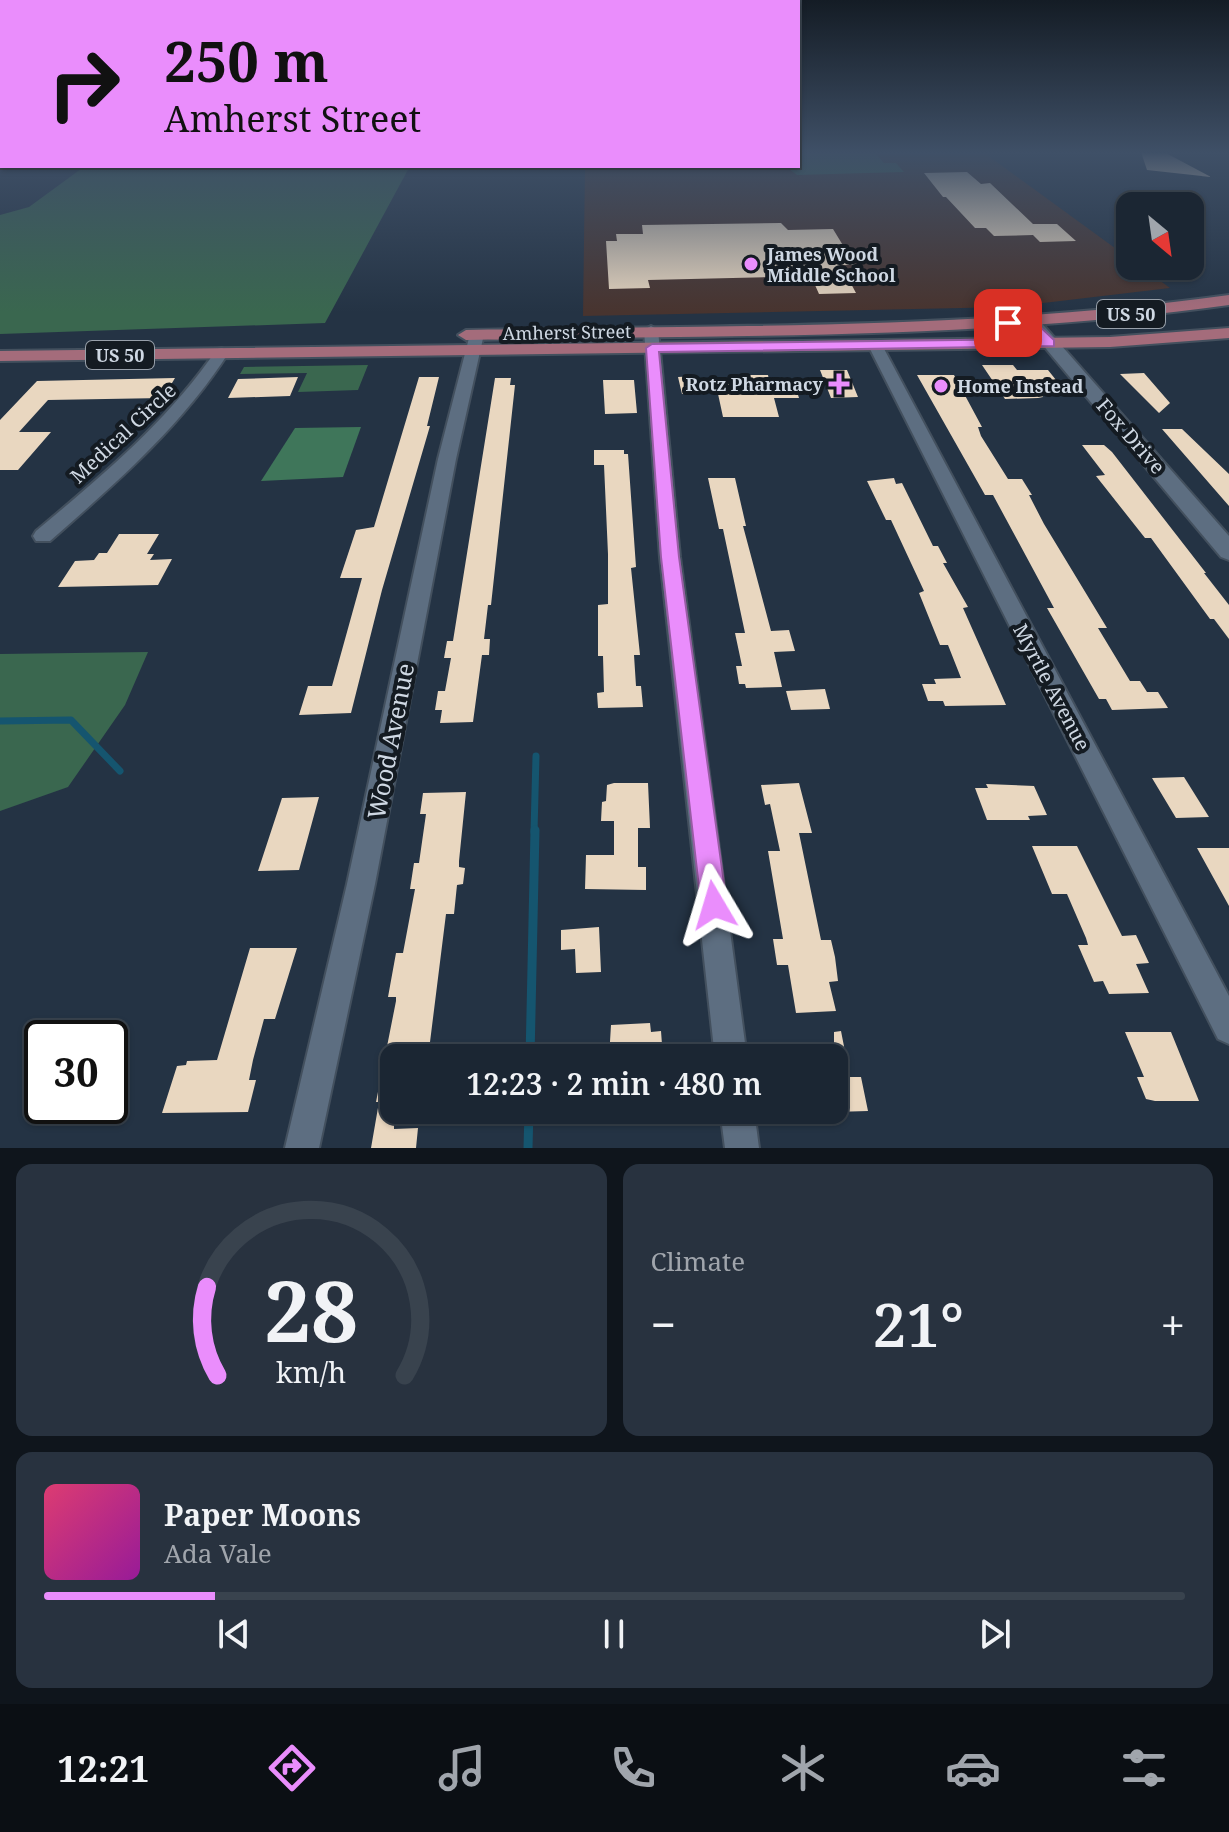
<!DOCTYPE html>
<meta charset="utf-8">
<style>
:root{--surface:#1b2633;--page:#28323f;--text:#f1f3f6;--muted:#a0a5ac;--line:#39434e;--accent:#ea8dfc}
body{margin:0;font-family:"Noto Serif",serif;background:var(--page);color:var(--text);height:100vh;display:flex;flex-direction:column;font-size:30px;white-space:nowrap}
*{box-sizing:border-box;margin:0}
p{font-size:26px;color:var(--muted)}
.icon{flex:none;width:44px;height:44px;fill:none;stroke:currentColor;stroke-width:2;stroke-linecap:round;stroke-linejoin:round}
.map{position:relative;height:1148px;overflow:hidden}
.drawer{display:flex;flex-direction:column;gap:16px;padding:16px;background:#0f151c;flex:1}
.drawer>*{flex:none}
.guide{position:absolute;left:0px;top:0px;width:800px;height:168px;box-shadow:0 2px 6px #0004,0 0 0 2px var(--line);background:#ea8dfc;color:#111;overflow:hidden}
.needle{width:52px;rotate:151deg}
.fabs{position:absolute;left:1116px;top:192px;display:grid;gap:16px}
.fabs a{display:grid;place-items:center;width:88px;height:88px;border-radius:16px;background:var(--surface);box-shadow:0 2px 6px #0004,0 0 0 2px var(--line);font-size:40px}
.speed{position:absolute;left:24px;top:1020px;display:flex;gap:16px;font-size:40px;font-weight:700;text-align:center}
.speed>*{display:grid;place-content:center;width:104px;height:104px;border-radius:50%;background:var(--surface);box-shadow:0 2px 6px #0004,0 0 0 2px var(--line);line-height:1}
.speed .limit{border:4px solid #111;border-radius:12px;background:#fff;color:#111}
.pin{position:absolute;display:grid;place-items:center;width:68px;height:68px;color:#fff;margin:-34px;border-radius:16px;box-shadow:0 4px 12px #0006}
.me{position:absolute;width:88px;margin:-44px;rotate:353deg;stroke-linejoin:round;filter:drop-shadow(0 0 6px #0008)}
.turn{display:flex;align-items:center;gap:28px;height:168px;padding:0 32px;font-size:36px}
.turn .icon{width:104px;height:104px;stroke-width:2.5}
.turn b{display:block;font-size:56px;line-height:68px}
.big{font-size:60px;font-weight:600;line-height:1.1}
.drawer .widget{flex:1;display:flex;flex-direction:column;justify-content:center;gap:12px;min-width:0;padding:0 28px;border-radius:16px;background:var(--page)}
.drawer .dial{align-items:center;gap:0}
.dial svg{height:208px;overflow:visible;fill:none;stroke:var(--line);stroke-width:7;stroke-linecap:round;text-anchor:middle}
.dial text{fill:var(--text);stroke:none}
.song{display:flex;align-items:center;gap:24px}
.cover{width:96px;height:96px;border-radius:12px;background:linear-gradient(135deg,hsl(340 70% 55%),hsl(300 70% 35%))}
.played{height:8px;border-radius:4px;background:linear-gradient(90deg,var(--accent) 15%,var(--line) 15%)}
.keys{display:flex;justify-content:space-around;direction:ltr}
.heat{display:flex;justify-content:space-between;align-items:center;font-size:44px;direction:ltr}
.drawer .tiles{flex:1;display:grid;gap:16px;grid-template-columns:1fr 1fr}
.widget:last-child{grid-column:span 2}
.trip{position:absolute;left:380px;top:1044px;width:468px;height:80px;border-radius:16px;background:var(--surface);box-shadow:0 2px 6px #0004,0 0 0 2px var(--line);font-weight:600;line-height:80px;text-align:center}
.dock{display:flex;height:128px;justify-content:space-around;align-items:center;background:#0b0f14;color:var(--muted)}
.dock .icon{width:56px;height:56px}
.dock .current{color:var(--accent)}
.dock b{font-size:36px;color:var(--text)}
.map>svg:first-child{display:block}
</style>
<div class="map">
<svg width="1229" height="1148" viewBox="0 0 1229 1148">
<rect width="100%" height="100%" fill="#243344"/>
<path fill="#48342f" d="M798 152H983L1130 259V266H1140L1170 288 1009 307 583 316 585 166H798Z"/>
<path fill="#3a674f" d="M798 152H874L884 163H896L904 172 797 175 785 166H798Z
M85 166H410L325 323 0 334V215L29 207Z
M368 365 358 390 298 392 307 373 240 374 244 367Z
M148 652 125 705 68 787 0 811V654Z"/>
<path fill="#3f765a" d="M361 427 343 477 261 481 295 428Z"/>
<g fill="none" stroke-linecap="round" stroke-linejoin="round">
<path stroke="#15556f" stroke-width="7" d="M0 721 71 720 120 771
M534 832 536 756"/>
<path stroke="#15556f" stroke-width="9" d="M530 1058 535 830
M528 1148 529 1110"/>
</g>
<path fill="#e9d7c0" d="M1141 152H1164L1211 177 1147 170Z
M967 172 981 184 990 183 1033 224H1057L1076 241 1040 242 1033 235 994 236 986 228H975L946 197H943L924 173Z
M781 223 788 230 833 229 855 265H841L856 293 819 294 811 276 648 280 650 288 609 289 606 241H617L616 234H643L642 225Z
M982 365H1013L1017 370H1048L1064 390H1038L1043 397 1038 398 1005 399Z
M820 370H847L858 397 831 398Z
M1120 374 1144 373 1170 403 1159 413Z
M739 375H768L769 380 793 379 799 398H774L779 417H723L715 380H740Z
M917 375H954L982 427H978L981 436 1008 479H1022L1032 495H1029L1044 524 1107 628H1098L1130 681H1140L1147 692H1158L1168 708 1112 710 1106 699H1099L1047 608H1054L993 495H985Z
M696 376 701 394H682L678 377Z
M298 377 290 396 228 398 238 379Z
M419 377H439L427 426H430L382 590 351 713 299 715 308 686H332L362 578H340L356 530 374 527Z
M175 378 163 398 48 400 19 432H51L18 470H0V420L37 381Z
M495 378H511L510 385H515L491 605H488L484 639H490L489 655H482L473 722 440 723 442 710H435L438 691H445L451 658H444L447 641H453Z
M603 380H634L637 413 605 414Z
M1162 429H1182L1229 474V506Z
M1082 445H1104L1112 452 1206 573H1204L1229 605V639L1214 619H1210L1151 538H1145L1096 476 1105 475Z
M594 450H624V454H628L636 567 631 568 640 655H634L636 686H641L643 707 598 708 597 693 604 692 603 656H598V605L608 604V554L604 465H594Z
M708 478H735L746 526H743L771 631 789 630 795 651 774 652 782 687 746 688 745 684H739L736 666H742L735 633H745L723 529H719Z
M894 478 896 484 902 483 933 546H938L947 563H943L968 607 963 608 1006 705 945 706 943 701H928L922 684H936L934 679 961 678 948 645H940L919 593 924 591 891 520H886L867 481Z
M119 534H159L147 554H154L150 560 172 559 158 585 58 587 75 561 94 560 99 553H107Z
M825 689 830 709 791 710 786 691Z
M1184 777 1209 817 1176 818 1152 778Z
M614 783H648L650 828H638V867H646V890L585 889 586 855H614V821H601L602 802 606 801 607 785Z
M799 783 812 833H799L821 940H831L835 957 838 981 829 982 836 1011 796 1013 788 965H777L773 939H783L768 851H780L770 804 765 805 761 785Z
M986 784 1034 786 1047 815 1028 816 1030 820H987L975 788H988Z
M466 792 459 861V867L465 868 463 884 457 885 454 914H446L428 1058H394V1129L418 1128 416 1148H371L379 1102H376L396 1001V997H388L396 953H403L415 889H410L414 863H419L426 814H420L423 793Z
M319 797 299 870 258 871 282 798Z
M1032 846H1077L1122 936 1136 935 1149 963 1136 964 1149 993 1109 994 1103 981 1094 982 1078 945H1088L1086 938 1067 894H1052Z
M1197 848H1229V906Z
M599 927 601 972 576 973 575 949 561 950V930Z
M250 948H297L275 1019H264L253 1060 249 1080H256L248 1112 162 1113 177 1066 186 1065 187 1061 217 1060Z
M650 1023 651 1032 661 1031 663 1058H609L611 1025Z
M841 1031 850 1077H861L868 1111 834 1112V1032Z
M1125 1032H1171L1199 1101H1155L1146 1099 1137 1077H1144Z"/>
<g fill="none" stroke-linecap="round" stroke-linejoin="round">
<g stroke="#43505e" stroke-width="4">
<path id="street" d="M651 326 658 330 680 557 747 1058H715L660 557 644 330Z
M477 330 484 334 456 459 375 884 319 1148H285L347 884 438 459 470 334Z
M875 341 882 345 1229 996V1044L1218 1039 868 345Z
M222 348 229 352C181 427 116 483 50 541H36L33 536 36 531C103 475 167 422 217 349Z
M720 1110H754L759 1148H725Z"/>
</g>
<g stroke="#43505e" stroke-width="4">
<path id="secondary" d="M1032 317 1038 319 1229 536V560L1221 557 1026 325V319Z"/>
</g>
<g stroke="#43505e" stroke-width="4">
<path id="primary" d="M1229 295V305C976 340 721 335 466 340L458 335 466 330C721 325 976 330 1229 295Z
M1229 328V338L1110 347 0 361V351L1110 337Z"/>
</g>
<use href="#street" fill="#5d6e81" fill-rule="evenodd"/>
<use href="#secondary" fill="#5d6e81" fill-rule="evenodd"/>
<use href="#primary" fill="#a46c7b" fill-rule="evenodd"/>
</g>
<linearGradient id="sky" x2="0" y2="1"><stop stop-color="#141c25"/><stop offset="0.49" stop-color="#3f5067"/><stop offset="1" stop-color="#3f5067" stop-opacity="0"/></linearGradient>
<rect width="1229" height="312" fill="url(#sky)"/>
<path fill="#ea8dfc" stroke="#985ca4" stroke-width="2" d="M1032 319 1054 340V346L659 352 679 557 727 905 723 914 714 918 704 914 701 905 661 557 646 348 652 344 1040 339 1028 326 1008 327 1002 323 1008 320Z"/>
<g fill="#ea8dfc" stroke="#141b22" stroke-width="3">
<circle cx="751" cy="264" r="8"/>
<path d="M835 372h8v8h8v8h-8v8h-8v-8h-8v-8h8z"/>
<circle cx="941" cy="386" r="8"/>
</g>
<g text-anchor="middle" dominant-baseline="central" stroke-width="8" stroke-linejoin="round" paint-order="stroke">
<g font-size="18" font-weight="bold" fill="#cfd8e3" stroke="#141b22" text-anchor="start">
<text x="767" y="254">James Wood<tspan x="767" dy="21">Middle School</tspan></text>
<text x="823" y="384" text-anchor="end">Rotz Pharmacy</text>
<text x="957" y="386">Home Instead</text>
</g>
<g fill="#141b22" stroke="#979fa9" stroke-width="2">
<rect x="1097" y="300" width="68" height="28" rx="6"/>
<rect x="86" y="341" width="68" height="28" rx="6"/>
</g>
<g font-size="18" font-weight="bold" fill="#cfd8e3">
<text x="1131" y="314">US 50</text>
<text x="120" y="355">US 50</text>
</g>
<g font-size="18" fill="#cfd8e3" stroke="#141b22">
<text transform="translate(567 332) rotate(-1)">Amherst Street</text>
</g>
<g font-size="20" fill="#cfd8e3" stroke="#141b22">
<text transform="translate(123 433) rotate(-43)">Medical Circle</text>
<text transform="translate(1131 436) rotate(49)">Fox Drive</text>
<text transform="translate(1052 687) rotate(62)">Myrtle Avenue</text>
</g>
<g font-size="24" fill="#cfd8e3" stroke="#141b22">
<text transform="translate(390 741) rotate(-79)">Wood Avenue</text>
</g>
</g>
</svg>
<div class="fabs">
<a><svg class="needle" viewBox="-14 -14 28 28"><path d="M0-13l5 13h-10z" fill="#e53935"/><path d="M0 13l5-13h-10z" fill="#a0a5ac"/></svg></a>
</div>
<div class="speed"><div class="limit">30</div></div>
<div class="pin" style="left:1008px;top:323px;background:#d93025"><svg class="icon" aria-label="arrive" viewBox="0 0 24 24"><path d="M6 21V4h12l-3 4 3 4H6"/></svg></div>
<svg class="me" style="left:714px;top:905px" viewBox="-20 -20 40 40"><path d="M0-17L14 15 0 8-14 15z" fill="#ea8dfc" stroke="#fff" stroke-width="4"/></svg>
<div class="trip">12:23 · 2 min · 480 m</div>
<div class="guide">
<div class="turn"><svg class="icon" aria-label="right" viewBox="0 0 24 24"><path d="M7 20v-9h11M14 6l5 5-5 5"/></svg><div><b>250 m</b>Amherst Street</div></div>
</div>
</div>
<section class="drawer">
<div class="tiles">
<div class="widget dial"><svg viewBox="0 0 100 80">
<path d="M14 69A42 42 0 1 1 86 69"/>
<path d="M14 69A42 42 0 0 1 10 35" stroke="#ea8dfc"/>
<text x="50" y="56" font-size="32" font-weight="700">28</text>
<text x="50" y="72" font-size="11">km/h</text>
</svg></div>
<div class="widget"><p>Climate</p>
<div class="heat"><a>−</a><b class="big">21°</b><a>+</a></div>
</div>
<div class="widget">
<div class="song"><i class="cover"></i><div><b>Paper Moons</b><p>Ada Vale</p></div></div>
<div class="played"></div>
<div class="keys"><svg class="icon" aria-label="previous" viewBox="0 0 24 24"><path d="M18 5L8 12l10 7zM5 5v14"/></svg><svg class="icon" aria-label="pause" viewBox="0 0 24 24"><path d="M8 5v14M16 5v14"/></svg><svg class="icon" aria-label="next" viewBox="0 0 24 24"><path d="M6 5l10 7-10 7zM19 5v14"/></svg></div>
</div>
</div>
</section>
<nav class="dock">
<b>12:21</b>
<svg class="icon current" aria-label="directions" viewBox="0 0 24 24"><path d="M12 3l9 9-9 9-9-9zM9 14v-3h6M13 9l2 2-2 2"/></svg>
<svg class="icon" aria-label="music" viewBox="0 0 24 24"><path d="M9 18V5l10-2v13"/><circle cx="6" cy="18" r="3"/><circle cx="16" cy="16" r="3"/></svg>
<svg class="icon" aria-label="phone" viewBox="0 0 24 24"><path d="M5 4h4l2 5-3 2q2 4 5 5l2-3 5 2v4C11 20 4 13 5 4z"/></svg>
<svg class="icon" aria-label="climate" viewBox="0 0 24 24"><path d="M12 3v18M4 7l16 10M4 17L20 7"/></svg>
<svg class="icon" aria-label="car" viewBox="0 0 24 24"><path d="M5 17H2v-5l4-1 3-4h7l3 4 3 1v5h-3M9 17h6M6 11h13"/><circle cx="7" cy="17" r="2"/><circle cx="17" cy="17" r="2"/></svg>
<svg class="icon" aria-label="filters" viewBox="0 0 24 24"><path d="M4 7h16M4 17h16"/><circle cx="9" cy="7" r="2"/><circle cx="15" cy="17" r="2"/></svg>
</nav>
